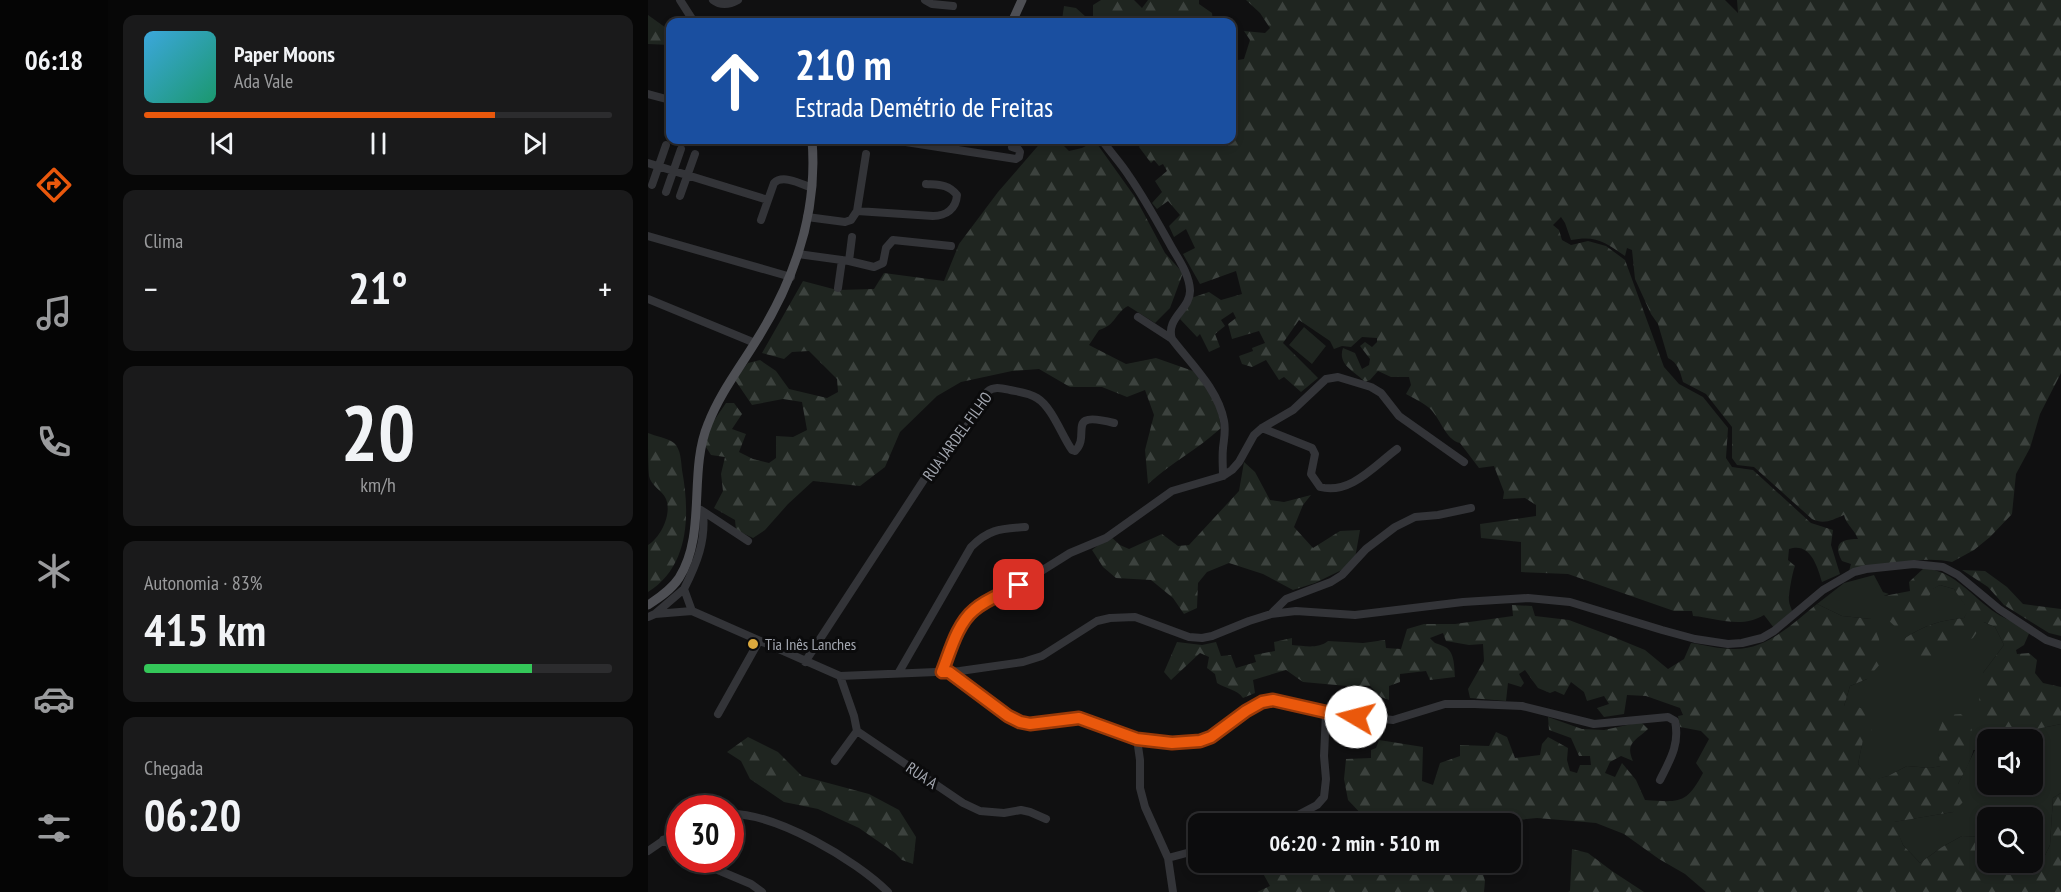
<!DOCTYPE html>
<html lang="pt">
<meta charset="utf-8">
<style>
:root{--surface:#0c0c0d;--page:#1a1a1b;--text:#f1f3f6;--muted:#9a9b9d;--line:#2c2c2e;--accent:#ea580c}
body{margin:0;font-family:"PT Sans Narrow",sans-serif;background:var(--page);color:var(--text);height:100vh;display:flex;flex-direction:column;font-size:22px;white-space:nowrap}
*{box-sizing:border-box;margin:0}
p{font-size:20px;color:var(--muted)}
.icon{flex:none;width:33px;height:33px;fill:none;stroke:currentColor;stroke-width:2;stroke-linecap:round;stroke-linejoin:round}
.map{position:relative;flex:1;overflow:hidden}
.side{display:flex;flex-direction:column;gap:15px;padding:15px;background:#070707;width:540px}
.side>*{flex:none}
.hud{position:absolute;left:18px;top:18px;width:570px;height:126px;border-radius:12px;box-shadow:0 3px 9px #0003,0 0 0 2px var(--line);background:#1a4fa0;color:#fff;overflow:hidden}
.buttons{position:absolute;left:1329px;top:729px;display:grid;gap:12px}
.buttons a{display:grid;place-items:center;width:66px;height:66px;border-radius:12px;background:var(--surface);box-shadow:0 3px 9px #0003,0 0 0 2px var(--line);font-size:30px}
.speed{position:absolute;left:18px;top:795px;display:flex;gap:12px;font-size:30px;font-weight:700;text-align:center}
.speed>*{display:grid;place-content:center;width:78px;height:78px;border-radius:50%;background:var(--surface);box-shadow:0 3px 9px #0003,0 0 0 2px var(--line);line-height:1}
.speed .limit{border:9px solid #d22;background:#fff;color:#111}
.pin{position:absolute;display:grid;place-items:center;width:51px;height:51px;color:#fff;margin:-26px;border-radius:12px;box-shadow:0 3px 9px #0006}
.me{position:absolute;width:66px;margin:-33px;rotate:278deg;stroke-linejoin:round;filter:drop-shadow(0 0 4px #0008)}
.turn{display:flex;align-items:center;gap:21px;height:126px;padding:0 30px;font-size:27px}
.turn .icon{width:78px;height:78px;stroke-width:2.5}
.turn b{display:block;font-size:42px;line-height:51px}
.big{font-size:45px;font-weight:700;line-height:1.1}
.side .card{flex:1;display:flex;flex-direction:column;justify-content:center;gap:9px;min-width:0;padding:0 21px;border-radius:12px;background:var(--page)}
.side .dial{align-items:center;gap:0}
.dial b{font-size:78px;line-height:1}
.song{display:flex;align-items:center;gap:18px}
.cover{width:72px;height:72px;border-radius:9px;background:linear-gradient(135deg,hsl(200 70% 55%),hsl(160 70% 35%))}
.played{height:6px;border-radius:3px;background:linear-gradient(90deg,var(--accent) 75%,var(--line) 75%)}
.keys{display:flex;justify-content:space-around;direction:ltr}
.heat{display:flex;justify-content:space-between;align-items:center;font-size:33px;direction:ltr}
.charge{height:9px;border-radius:4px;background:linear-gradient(90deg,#34c759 83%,var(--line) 0)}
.trip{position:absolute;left:540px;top:813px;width:333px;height:60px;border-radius:12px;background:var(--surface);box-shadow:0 3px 9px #0003,0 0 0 2px var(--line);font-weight:700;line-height:60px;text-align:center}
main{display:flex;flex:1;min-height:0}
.tab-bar{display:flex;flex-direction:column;width:108px;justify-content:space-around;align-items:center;background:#050505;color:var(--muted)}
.tab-bar .icon{width:42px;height:42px}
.tab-bar .selected{color:var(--accent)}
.tab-bar b{font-size:27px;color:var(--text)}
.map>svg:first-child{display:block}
</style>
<main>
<nav class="tab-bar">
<b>06:18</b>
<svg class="icon selected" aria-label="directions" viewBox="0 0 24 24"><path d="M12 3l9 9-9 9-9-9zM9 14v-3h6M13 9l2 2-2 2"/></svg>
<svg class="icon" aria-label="music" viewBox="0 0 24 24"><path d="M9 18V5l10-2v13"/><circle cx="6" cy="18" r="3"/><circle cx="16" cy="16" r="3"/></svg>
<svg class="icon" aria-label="phone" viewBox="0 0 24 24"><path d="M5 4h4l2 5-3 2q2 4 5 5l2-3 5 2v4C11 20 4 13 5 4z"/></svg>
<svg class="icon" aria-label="climate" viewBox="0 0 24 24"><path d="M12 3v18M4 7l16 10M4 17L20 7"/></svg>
<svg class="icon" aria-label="car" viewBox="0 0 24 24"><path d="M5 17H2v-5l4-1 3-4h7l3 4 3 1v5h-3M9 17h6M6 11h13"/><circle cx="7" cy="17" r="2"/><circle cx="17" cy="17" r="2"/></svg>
<svg class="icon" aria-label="filters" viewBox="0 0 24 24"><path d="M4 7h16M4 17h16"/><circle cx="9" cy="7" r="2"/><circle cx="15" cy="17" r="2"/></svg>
</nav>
<section class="side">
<div class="card">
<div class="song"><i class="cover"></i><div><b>Paper Moons</b><p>Ada Vale</p></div></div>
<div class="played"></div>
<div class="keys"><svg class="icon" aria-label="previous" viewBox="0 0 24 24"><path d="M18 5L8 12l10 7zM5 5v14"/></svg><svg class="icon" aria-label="pause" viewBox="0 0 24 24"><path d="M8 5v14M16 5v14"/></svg><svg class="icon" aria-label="next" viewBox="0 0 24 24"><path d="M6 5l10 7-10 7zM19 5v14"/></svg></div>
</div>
<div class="card"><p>Clima</p>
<div class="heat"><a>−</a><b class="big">21°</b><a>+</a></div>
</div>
<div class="card dial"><b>20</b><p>km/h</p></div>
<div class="card"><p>Autonomia · 83%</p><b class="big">415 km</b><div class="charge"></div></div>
<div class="card"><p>Chegada</p><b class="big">06:20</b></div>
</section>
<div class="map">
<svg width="1413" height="892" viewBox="0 0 1413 892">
<defs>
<pattern id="forest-firs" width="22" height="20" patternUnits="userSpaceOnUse" patternTransform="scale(1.5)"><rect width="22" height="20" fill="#1f2520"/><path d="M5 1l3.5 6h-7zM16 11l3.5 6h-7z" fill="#3c423e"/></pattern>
</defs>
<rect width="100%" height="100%" fill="#101011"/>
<path fill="#1f2520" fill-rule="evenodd" d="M656 327 678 346 664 364 641 345Z
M1226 575 1235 592 1241 594 1236 596 1276 604 1284 589 1292 585 1306 589 1321 610 1316 618C1293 620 1277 625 1257 638L1336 622 1347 627 1356 645 1335 673 1365 734 1413 724V793L1405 798 1402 845 1391 868 1384 863V818L1359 817 1348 812 1345 817 1340 818 1339 829 1335 837 1314 836 1294 847 1272 863 1255 845 1245 822 1305 812 1310 784 1327 750 1290 753 1294 766 1282 768 1259 766 1240 776 1224 781 1210 764 1215 739 1196 706 1202 686 1219 679 1223 619 1194 616 1169 604 1196 583ZM1340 740H1384V784H1340Z"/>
<path fill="url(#forest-firs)" d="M453 0H486L494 8 500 0H551V4L564 13 565 22H418L414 20 416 6 428 8 438 17 445 18V5Z
M598 0H1077L1090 13 1089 0H1413V373L1392 414 1382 448 1368 474 1364 514 1342 537 1326 550 1304 562C1274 555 1232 566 1201 571L1203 564 1194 561C1184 543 1194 539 1210 539 1206 529 1198 524 1196 515 1184 520 1176 525 1164 519L1106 467 1089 465 1084 458V427L1058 394 1035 382C1032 371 1030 363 1020 358L1010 324 1003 314 987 279 984 250 979 248 977 256C957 242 948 235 923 240L917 223 913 217 905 225 911 230 914 240 923 245 940 241 958 246 977 260 1016 367 1031 384 1055 397 1080 428 1078 458 1084 467 1105 470 1163 523 1185 530 1183 545 1192 574 1174 582C1169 565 1162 542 1141 549L1140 560 1147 566C1145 570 1140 596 1141 601 1141 604 1143 607 1144 611L1126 628 1116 615C1093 629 1069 618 1045 616L1044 611H1026L920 574 873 572V542L833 538 832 524 888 516V505L877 498 855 499 856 492 846 466 831 468 812 443C797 440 792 416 780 407 774 402 765 398 758 394L763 385 761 377H743L730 371 722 380 717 382C707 371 689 365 695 348L707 353 714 369 721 365 722 359 712 346 717 342 724 347 729 342V338L714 337 703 347 694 346 686 349 682 341 651 320 635 343 670 378 653 392 636 377 631 380 618 360 604 367 594 364 591 356 605 351 604 348 617 343 611 331 584 339 580 324 588 318 585 312 573 320 577 326 567 334 572 347 561 352 552 334 549 337 532 319 543 298 561 292 573 300 594 294 588 271 552 284 535 254 547 248 538 229 526 237 521 226 532 215 520 201 509 209 504 203 514 192 507 181 519 171 515 164 511 166 506 160 503 163 491 147 495 140H584V61L596 59 602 40 596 31 617 33 622 28 612 13Z
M0 15 21 30 22 45 0 44Z
M395 140H410L421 151 434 148 447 141 487 197 517 253 535 273 522 308 507 323 480 306C467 313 468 325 451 330L441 345 478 364 508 358 545 371 568 399 573 428C550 449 523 463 500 484L497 450 506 415 497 390 479 397 454 387H422L391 369 364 371 313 382 289 396 252 432 237 467 212 486 165 481 140 504 117 530 105 538 88 530 87 520 66 508 75 491 73 474 77 457 63 455 56 444 63 425 78 403H86L94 414 84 429 98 434 91 452 105 459 121 463 128 458V436L145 437 159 430 154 402 135 399 104 405 87 380 100 363 112 360 128 371 141 389 179 398 190 392 189 379 161 351 144 352 136 359 114 353 155 281 189 290 226 289 236 273 296 281 311 244 350 192Z
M0 433C7 436 20 438 26 443 33 449 33 462 34 470 42 513 42 566 0 592V545C13 537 24 514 18 499 14 490 3 486 1 476 0 463 0 446 0 433Z
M596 462 607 472 622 500 636 502 663 495 655 505 646 527 665 548 692 531 712 530 706 564 667 583 645 590 615 574 581 563 559 572 550 583 549 608 536 614 525 598 503 580 468 578 455 567 444 550 462 536 472 545 481 549 514 534 530 546 541 545 591 491Z
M1276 568C1307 571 1324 597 1348 613 1358 620 1372 624 1383 629L1376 645 1368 650 1369 654 1381 653 1389 660 1387 673 1395 683 1413 687V724L1365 734 1342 724 1331 702 1335 673 1356 645 1347 627 1336 622 1325 638 1272 661 1255 646 1257 638C1277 625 1293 620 1316 618L1320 610 1306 589 1292 585 1285 589 1265 626 1252 631 1238 618 1236 596 1262 591 1261 582Z
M1314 570 1337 571 1359 587 1375 604 1413 609V636L1401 633 1356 605 1340 587Z
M1169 604 1194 616 1223 619 1231 639 1233 663 1219 679 1202 686 1196 706H1207L1226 713 1223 733 1215 740 1210 764 1224 780 1240 776 1259 766 1282 768 1293 766C1287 741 1286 738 1298 715L1313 714C1337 740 1324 757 1310 784L1318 799 1305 812 1246 822 1255 845 1272 863 1294 847 1314 836 1335 837 1339 829 1340 862 1384 863 1391 868 1402 845 1405 798 1413 793V892H1058L1037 874 1011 859 976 834 948 823 889 818 832 824 715 823 717 818 700 800 696 779 698 759 723 758V750L728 748 731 740 775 747 774 781 785 785 792 763 812 756V745L841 746 848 732 859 737 867 758 892 755 894 744 900 737 920 748 919 760 922 771 929 773 932 765H943L942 756H931L923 738 901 730 900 717 934 729 956 730 993 722 1000 729C987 741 977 743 985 761L973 756 962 762 957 773 967 777 974 763 988 780 997 800C1031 802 1038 805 1055 773L1048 763 1061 739 1053 731 1032 727 1030 716 1035 715 1032 708 998 696 979 695 976 714 956 717 949 708 961 704 956 696 939 701 936 692 923 682 916 695 907 691 902 693 890 688 877 670 871 674 876 683 873 687 860 683 858 701 822 698 820 689 836 661 835 644 821 645 798 641 795 633 782 638C787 644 788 643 795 646 807 650 806 666 807 677L782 680 778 671 752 674V682L741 686V700L733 697 722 686H699L655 682 638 670 605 680 607 693 595 698C589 689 578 689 569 683L567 674 559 668 561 657 552 653 523 680 516 672 529 642 554 645 568 642 573 656 583 655 588 668 608 662 606 655 627 651 626 642 644 638V645C657 646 670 649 680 641L715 643 737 640 738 648 753 649 759 629 776 624H807L865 616 864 605 884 606 887 616 921 620 958 634 997 650 1020 669 1036 659 1043 643C1057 645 1071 649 1085 649 1119 650 1144 624 1169 604Z
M100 737 130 752 154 776 221 794 251 810 268 837 265 864 254 860 247 853 211 828 170 809 136 802 102 779 93 761 79 752Z
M924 849 940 853 964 871 996 892H920L922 891Z
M604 863H832L837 881 836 892H609L622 886 612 868Z"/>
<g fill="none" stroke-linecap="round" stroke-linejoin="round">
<path stroke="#333438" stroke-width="8" d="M32 0 46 22
M65 0C73 6 81 5 90 0
M277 0 284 4 305 6
M0 94 22 100
M245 140 368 159 371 157 372 152 370 149 364 147
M454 140C462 152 473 163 481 176 497 199 510 223 524 248 531 260 541 274 542 290 543 309 517 318 524 339 543 364 570 389 576 421 578 431 576 438 575 448 574 457 575 467 575 476
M0 163 120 200
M4 185 18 145
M18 192 33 149
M32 196 47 154
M209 211 285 216C298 216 308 209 309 195 300 184 291 185 278 184
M159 217 197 222 203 220 209 211 218 154
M113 220 126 183C135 174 153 184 164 188
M0 236 143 277
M150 254 201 261 226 267 235 263 238 248 245 240 303 246
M201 261 204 237
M190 288 194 260
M0 299 107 343
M490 317 524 339
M614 428 664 448 667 454 663 474 672 487C702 495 726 466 749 449
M53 510 100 541
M44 611 36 589C49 563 58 541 55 512
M8 613 36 589
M623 614 638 599 683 582 694 575 718 549 747 527 767 517 790 515 823 508
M0 617 7 614 44 611 192 676 312 671 375 662 394 656 449 621 462 618 487 617 541 637 554 638 564 636 601 621 623 614 648 611 707 615 815 602 880 598 922 602 1014 630 1047 639 1080 644 1094 643 1114 638 1126 631 1175 590 1206 572 1218 569 1266 564 1295 567 1310 575 1351 609 1398 640 1413 645
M157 662 279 475 324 420 339 392C346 386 353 388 362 390 371 392 381 393 389 398 404 407 414 436 424 450L427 451C444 435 415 410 466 423
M251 672 323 547C341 529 352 529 377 527
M294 672 315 623 328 607 371 585 422 553 458 538 524 491 575 476 584 470 591 462 606 435 614 428 645 410 678 379 690 377 723 387 733 393 751 416 816 462
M301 672 360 716 372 722 382 725 431 718 489 739 524 743 552 741 563 737 598 711 614 702 625 700 678 713 745 720 797 704H826L874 706 946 724 1020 717 1027 721C1032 744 1022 760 1012 780
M192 676 206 716 209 731 315 803 332 811 356 813 373 810 382 812 398 819
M70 714 111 641
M489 739 492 760V788L497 807 520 858 525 892
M187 761 209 731
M82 814C128 813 208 860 240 892
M633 824 669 805 676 797 678 779 676 756 678 713
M15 840 32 850
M0 851 32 829
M520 858 550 850
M46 860 103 884 114 892"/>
<path stroke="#4e4f54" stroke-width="9" d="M364 22 374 0
M0 605C11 598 23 590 31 578 59 534 40 472 60 424 72 393 91 369 108 341 146 281 170 212 164 140"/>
</g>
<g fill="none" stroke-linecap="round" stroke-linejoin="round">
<g stroke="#983908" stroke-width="15">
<path id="route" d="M371 585C357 593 338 599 326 610 309 624 302 652 294 672H301L360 716 372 722 382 724 431 718 489 739 524 743 552 741 563 737 598 711 614 702 625 700 678 712 708 717"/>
</g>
<use href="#route" stroke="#ea580c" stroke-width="10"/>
</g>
<circle fill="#dca93d" stroke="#0b0b0c" stroke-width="2" cx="105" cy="644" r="6"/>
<g text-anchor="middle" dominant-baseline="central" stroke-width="6" stroke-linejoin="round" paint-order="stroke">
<g font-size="16" fill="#a3a7b0" stroke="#0b0b0c">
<text transform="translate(309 436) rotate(-54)">RUA JARDEL FILHO</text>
<text transform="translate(274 775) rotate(34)">RUA A</text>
</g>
<g font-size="16" fill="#a3a7b0" stroke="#0b0b0c" text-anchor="start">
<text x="117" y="644">Tia Inês Lanches</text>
</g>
</g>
</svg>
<div class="buttons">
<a><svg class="icon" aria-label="sound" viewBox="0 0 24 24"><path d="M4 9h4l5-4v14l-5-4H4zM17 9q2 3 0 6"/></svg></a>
<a><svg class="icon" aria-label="search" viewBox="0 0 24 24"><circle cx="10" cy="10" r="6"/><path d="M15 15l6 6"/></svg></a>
</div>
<div class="speed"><div class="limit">30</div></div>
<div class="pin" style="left:371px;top:585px;background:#d93025"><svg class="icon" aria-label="arrive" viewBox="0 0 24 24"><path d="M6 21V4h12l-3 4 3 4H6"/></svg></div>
<svg class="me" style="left:708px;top:717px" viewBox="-20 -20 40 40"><circle r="19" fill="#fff"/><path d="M0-13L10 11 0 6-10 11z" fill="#ea580c"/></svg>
<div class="trip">06:20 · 2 min · 510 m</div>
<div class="hud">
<div class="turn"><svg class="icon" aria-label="ahead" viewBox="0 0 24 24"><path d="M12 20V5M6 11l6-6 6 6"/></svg><div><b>210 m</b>Estrada Demétrio de Freitas</div></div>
</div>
</div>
</main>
